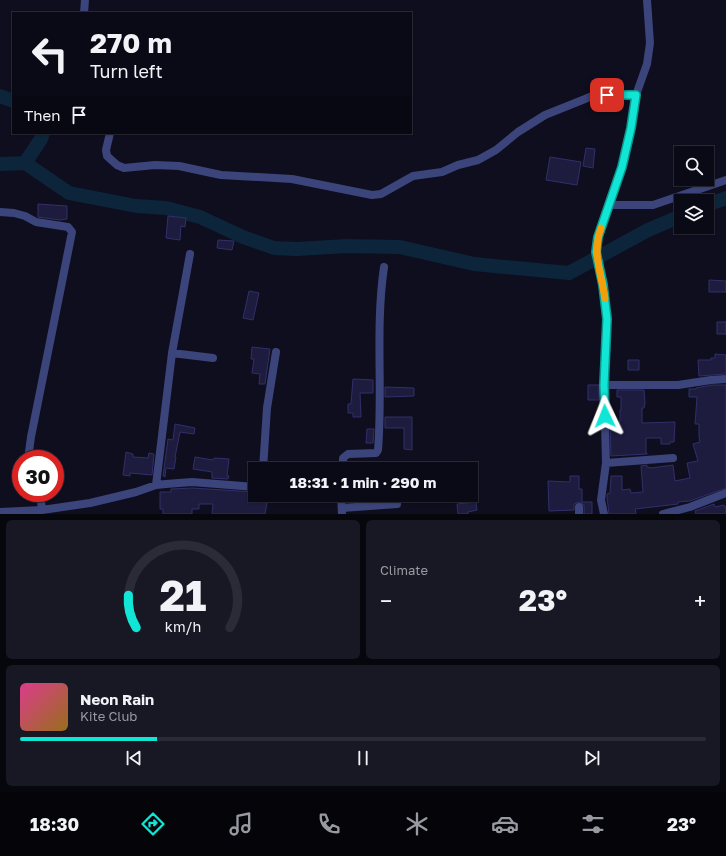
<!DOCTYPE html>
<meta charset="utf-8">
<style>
:root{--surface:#0a0a17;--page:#181824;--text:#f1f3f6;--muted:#999aa1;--line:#2a2b36;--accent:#11e6d6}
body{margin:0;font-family:"Golos Text",sans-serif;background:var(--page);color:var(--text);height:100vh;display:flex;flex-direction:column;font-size:15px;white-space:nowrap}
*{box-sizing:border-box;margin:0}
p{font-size:13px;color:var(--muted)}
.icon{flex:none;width:22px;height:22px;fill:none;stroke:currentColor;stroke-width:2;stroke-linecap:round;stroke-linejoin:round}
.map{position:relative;height:514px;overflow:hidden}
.panel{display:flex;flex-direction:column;gap:6px;padding:6px;background:#06060d;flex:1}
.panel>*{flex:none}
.top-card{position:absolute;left:12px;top:12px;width:400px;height:122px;border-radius:0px;box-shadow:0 1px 3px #0004,0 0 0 1px var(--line);background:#0a0a17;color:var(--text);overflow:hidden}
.buttons{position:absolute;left:674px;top:146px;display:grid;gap:8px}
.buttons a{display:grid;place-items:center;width:40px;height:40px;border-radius:0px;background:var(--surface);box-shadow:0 1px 3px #0004,0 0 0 1px var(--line);font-size:20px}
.speed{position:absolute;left:12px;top:450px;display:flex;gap:8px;font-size:20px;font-weight:700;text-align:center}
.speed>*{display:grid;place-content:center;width:52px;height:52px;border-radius:50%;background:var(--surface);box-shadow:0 1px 3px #0004,0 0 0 1px var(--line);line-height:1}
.speed .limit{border:6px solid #d22;background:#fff;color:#111}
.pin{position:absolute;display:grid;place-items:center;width:34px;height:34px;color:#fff;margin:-17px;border-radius:8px;box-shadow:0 2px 6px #0006}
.me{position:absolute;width:44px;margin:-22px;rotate:358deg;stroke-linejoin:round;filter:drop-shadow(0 0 3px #0008)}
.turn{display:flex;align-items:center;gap:14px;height:84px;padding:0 12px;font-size:18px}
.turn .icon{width:52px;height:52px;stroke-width:2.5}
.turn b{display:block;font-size:28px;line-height:34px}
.then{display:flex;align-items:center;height:38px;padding:0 12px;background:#0003;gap:8px;font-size:15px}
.big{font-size:30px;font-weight:700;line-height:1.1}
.panel .card{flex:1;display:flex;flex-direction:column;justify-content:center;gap:6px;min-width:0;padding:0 14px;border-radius:6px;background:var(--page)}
.panel .dial{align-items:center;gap:0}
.dial svg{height:104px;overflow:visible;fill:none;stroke:var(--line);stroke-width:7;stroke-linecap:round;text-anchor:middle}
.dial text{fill:var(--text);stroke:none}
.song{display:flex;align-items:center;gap:12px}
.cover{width:48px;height:48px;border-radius:6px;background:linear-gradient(135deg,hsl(330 70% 55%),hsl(40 70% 35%))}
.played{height:4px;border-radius:2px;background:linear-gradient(90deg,var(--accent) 20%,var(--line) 20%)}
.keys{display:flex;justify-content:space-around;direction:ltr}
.heat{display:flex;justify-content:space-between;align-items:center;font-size:22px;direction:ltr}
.panel .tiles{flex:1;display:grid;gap:6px;grid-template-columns:1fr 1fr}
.card:last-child{grid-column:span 2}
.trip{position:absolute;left:248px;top:462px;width:230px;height:40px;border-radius:0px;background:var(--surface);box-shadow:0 1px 3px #0004,0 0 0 1px var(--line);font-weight:700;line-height:40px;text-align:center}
.tabs{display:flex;height:64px;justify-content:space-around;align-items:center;background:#040409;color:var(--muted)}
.tabs .icon{width:28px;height:28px}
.tabs .on{color:var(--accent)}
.tabs b{font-size:18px;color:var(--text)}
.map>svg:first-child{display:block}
</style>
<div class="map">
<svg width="726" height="514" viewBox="0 0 726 514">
<rect width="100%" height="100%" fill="#0e0e1f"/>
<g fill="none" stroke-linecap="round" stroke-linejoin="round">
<path stroke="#0c253a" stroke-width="14" d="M0 96 13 101
M25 163 69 193 136 206 166 208 200 217 243 237 274 248 297 249 347 246 400 247 474 264 569 273 648 230 681 216
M0 164 25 163 41 139 43 133
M707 205 726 198"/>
</g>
<path fill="#1d1c3f" stroke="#312f69" d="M586 148 595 149 593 168 583 166Z
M550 157 581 162 577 185 546 180Z
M38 204 67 206V219L60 220 38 217Z
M168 216 186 218 185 227 181 226 180 240 166 238Z
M218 240 234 241 232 250 217 248Z
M709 280 726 281V292H709Z
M249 291 259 293 253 320 243 318Z
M717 322H726V334H717Z
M252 347 270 349 265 384H259L260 374 252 373 254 359H251Z
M715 354 726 355V374L699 376 698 360H711V358H715Z
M628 360H639V370H628Z
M353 379 373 380V393H360L361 417H353V413H348V404H351Z
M588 385H599V400H588Z
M712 385H726V488L690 501 678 502V504L635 509 636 514H609L607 497V494L610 493 611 476H622V490L630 489 631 493 643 492 641 466 647 465V467L651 468 673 465 675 481 690 478 687 463 698 461 693 444 700 442 699 437V424H695L697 397H689V389H696V388Z
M385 387 414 388V396L385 397Z
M617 390H644L645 403 644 408H642V423L675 422 674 442H670V444H661V438H646V453H647V454L611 456 610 422H620V410H621V397H617Z
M385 417H412V450L404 449V428H385Z
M175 424 195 428 194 434 180 432 175 457H176L174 469 166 468 165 477 163 476 168 439 173 440Z
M367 429H374L373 443H366Z
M126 452 133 454V457L148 458 149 453 154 454 152 475 130 473V476L123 475Z
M195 457 213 460 214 458 229 459 227 476H229L228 479 212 478V472L193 469Z
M570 476H579V489H582V502H592V514H584V505L579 502 574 504V510L549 511 548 481 570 482Z
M192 488 255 492V495H259V502L267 503 265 514H212L213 504H199V509H192V514H163V509H160V492H171V489Z
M347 495H376V500L347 502Z
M476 502 477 510 468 512V514H458L457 504Z
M714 504 715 507 724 505 725 507H726V514H696L695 511Z"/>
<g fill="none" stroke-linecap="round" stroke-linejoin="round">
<path stroke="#3c457b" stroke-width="8" d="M84 13 85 0
M110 133 106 150 107 156 117 165 124 168 155 165 179 166 221 175 292 179 372 195 381 194 413 176 442 172 458 165 478 160 496 150 518 132 545 115 585 99 592 96 607 95H636
M610 205H653L726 180
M0 212 14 213 25 216 36 222 68 227 72 232 31 437 28 459
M172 353 213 358
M604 385H678L711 380 726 379
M606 463 673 458
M263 469 267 408 276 352
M343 469V458L348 454 376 453 378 450C383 390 375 328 384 267
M156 485 172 353 190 254
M40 493 42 510
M327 495 341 497
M341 495 342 514
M579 507V514
M342 508 397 504
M0 512 42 510 90 503 136 492 156 485 166 484 192 482 255 487
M604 514 601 500 606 463 604 385 607 319 603 285 596 252 598 237 622 167 631 128 636 95 647 64 650 43 647 0"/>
<path stroke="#3c457b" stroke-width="8" d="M663 514 690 507 726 493"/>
</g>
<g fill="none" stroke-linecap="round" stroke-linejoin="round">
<g stroke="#0b968b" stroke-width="10">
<path id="route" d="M605 416 604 385 607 319 603 285 596 252 598 237 622 167 631 128 636 95H607"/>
</g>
<use href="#route" stroke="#11e6d6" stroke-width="7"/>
<path stroke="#f59e0b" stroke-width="7" d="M601 228C592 252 601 274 605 298"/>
</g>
</svg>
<div class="buttons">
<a><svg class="icon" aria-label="search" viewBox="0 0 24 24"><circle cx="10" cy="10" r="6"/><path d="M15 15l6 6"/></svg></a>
<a><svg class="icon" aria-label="layers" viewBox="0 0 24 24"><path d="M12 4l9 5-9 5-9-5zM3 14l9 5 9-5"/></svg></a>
</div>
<div class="speed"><div class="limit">30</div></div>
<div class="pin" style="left:607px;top:95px;background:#d93025"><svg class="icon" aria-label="arrive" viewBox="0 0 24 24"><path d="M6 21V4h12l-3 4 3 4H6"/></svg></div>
<svg class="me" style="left:605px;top:416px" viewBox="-20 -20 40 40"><path d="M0-17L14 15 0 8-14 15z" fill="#11e6d6" stroke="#fff" stroke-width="4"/></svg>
<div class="trip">18:31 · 1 min · 290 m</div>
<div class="top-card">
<div class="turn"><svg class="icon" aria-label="left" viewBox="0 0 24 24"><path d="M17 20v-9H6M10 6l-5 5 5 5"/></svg><div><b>270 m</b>Turn left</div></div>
<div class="then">Then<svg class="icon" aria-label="arrive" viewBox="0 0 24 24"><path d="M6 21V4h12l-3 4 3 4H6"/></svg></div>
</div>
</div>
<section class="panel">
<div class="tiles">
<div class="card dial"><svg viewBox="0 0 100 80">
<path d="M14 69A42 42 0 1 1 86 69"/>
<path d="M14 69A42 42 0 0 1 8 44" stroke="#11e6d6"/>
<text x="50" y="56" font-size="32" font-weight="700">21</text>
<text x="50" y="72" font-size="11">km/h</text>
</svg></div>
<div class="card"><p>Climate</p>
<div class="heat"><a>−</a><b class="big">23°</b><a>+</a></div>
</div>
<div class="card">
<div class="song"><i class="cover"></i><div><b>Neon Rain</b><p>Kite Club</p></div></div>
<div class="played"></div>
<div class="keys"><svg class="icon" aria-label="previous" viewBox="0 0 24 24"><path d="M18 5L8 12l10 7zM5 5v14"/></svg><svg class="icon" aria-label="pause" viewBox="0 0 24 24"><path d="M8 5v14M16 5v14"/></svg><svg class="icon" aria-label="next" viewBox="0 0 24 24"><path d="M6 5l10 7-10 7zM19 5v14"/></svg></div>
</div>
</div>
</section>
<nav class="tabs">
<b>18:30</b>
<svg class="icon on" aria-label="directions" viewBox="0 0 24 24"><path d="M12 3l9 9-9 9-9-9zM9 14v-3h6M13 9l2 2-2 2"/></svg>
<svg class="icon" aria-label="music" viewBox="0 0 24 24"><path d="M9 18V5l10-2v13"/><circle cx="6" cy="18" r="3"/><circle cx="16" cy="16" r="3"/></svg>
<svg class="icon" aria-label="phone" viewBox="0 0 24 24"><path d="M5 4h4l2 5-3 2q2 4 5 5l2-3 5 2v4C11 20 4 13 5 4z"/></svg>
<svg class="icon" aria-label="climate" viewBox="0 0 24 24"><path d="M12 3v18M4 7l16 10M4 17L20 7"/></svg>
<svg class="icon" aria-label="car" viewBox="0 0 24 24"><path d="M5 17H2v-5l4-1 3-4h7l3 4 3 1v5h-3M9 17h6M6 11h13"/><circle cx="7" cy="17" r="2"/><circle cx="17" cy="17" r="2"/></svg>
<svg class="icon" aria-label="filters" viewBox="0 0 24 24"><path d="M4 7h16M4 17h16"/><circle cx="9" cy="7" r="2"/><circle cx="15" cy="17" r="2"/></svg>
<b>23°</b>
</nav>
